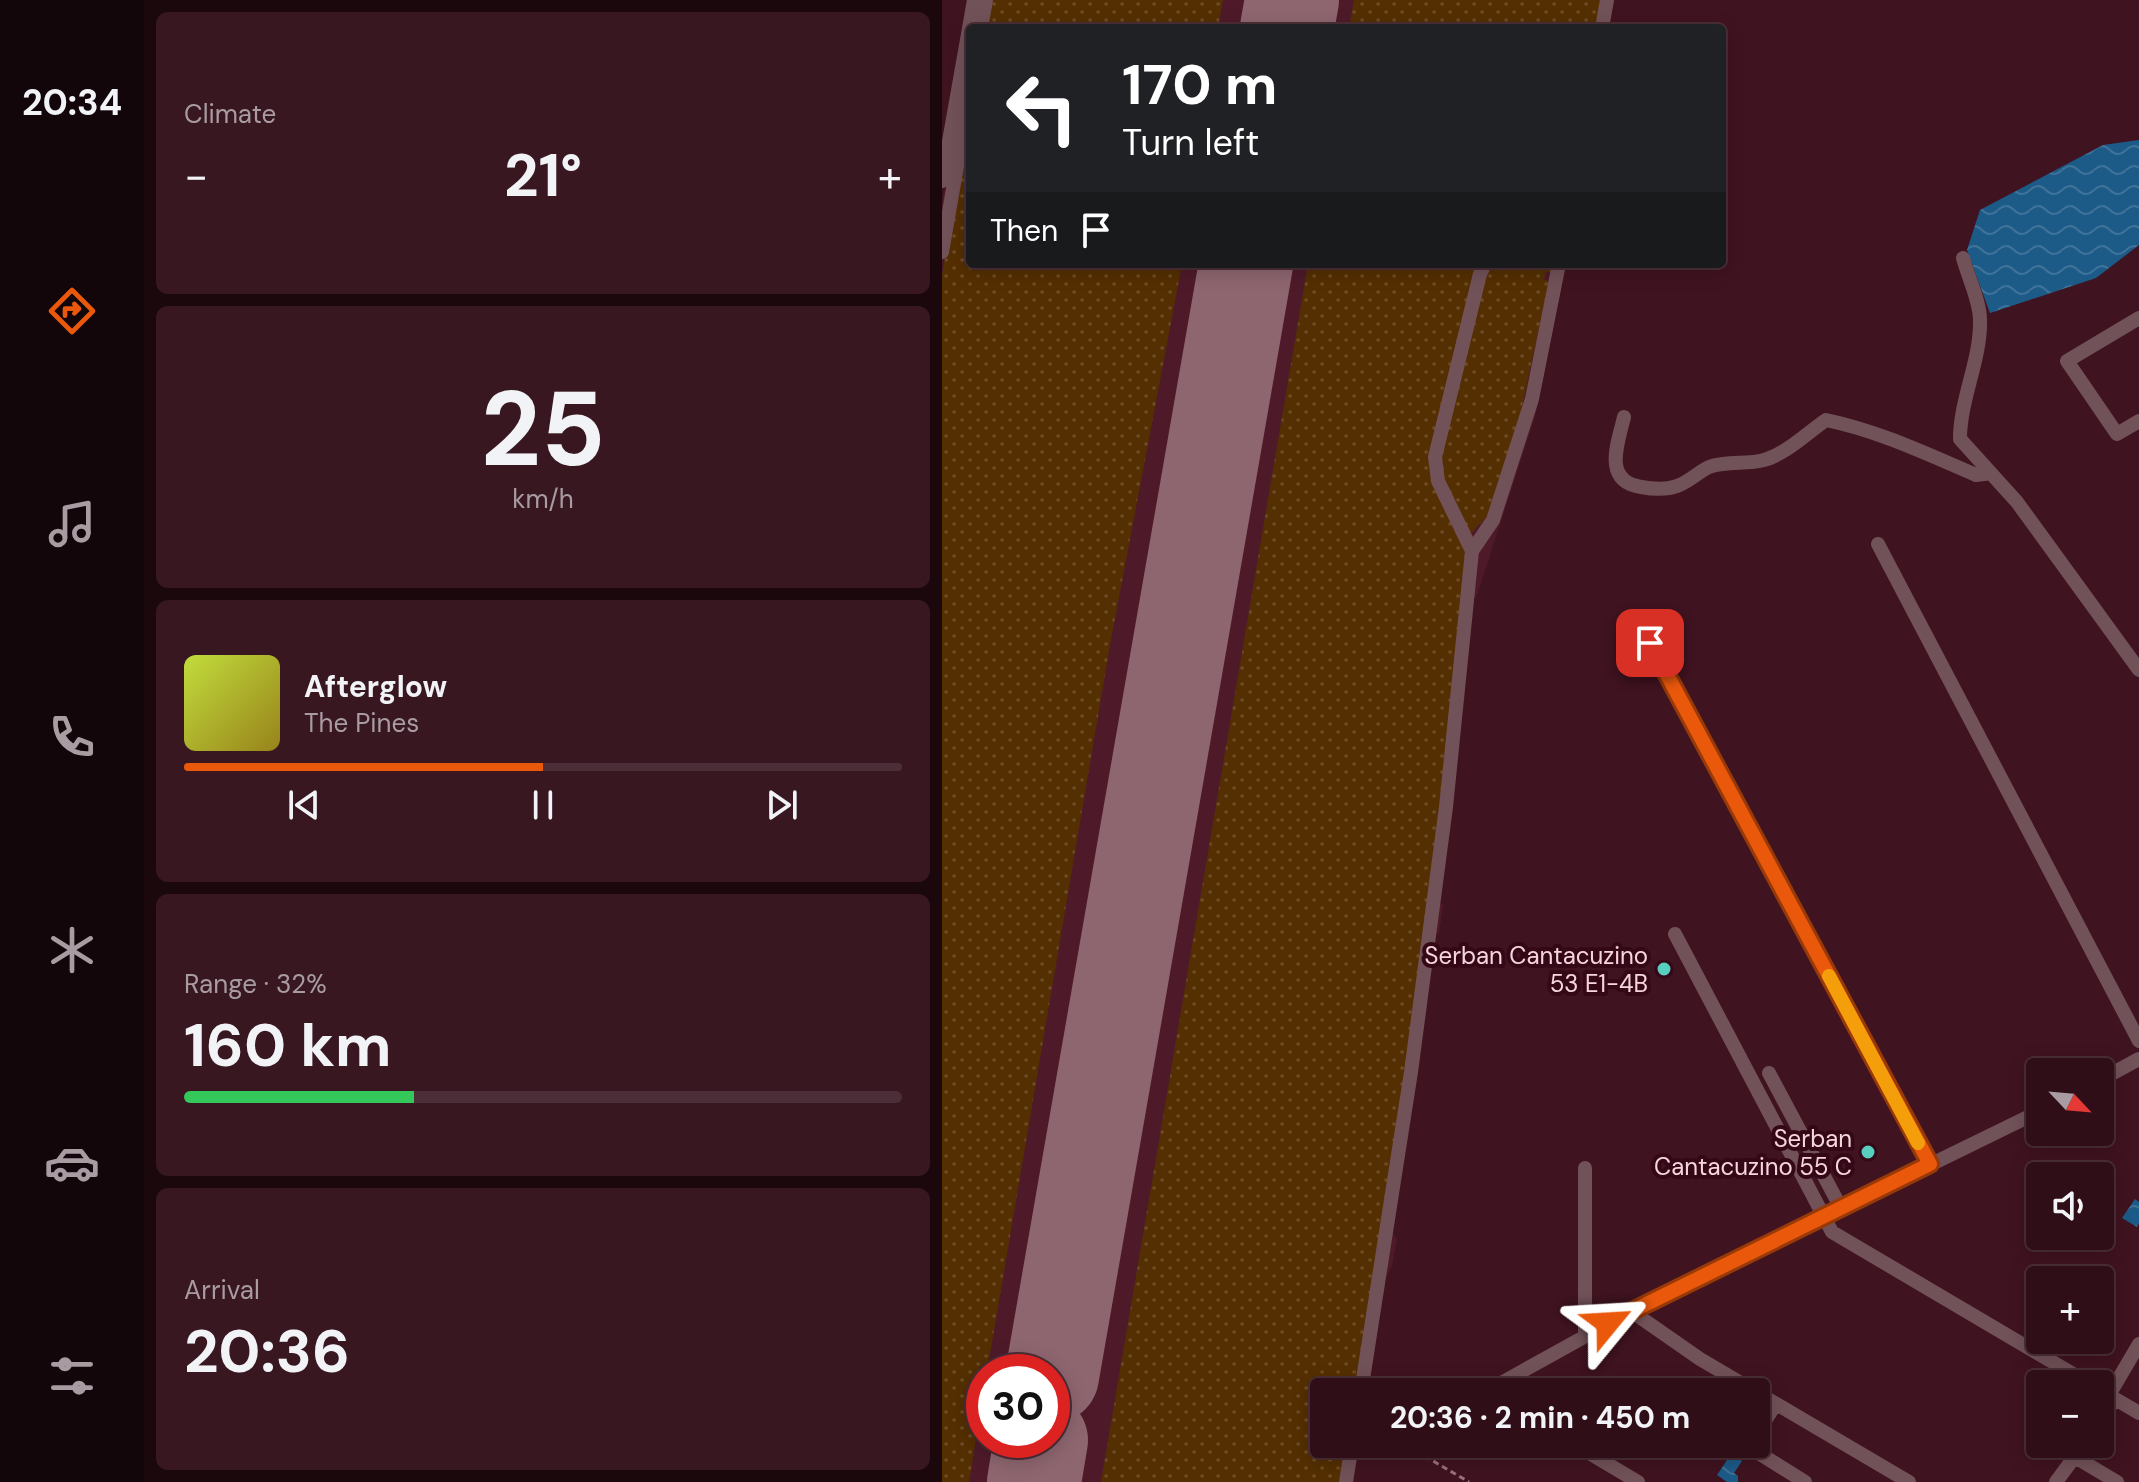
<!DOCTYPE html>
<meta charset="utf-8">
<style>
:root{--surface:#300e18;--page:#381721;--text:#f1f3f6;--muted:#a89ca2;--line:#4b2e37;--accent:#ea580c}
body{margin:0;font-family:"DM Sans",sans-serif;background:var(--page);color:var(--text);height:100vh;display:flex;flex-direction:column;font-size:30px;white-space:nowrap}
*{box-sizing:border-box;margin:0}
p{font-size:26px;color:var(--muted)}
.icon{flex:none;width:44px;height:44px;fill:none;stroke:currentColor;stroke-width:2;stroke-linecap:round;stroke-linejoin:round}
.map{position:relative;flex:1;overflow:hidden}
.sheet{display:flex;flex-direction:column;gap:12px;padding:12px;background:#1a080d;width:798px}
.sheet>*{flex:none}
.guide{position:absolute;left:24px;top:24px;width:760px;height:244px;border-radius:8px;box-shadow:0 4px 20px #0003,0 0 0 2px var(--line);background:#202124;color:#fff;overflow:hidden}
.needle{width:52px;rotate:116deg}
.fabs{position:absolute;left:1084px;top:1058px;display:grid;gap:16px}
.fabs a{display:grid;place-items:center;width:88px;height:88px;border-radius:8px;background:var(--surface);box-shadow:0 4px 20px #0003,0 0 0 2px var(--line);font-size:40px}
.speed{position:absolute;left:24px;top:1354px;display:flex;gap:16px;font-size:40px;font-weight:700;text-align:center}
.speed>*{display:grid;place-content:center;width:104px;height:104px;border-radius:50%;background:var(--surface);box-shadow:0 4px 20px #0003,0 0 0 2px var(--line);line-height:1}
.speed .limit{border:12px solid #d22;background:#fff;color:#111}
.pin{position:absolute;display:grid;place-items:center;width:68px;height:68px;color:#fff;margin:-34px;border-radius:16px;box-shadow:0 4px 12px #0006}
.me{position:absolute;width:88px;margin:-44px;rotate:63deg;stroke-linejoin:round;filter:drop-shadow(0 0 6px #0008)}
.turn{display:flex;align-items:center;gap:28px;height:168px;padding:0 24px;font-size:36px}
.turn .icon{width:104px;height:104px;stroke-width:2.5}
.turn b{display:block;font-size:56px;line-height:68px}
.then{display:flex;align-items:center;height:76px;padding:0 24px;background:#0003;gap:16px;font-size:30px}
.big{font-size:60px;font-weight:700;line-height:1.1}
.sheet .widget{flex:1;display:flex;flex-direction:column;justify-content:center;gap:12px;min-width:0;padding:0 28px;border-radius:12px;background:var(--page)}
.sheet .dial{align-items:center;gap:0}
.dial b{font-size:104px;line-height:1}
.song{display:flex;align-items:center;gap:24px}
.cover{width:96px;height:96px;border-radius:12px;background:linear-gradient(135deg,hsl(70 70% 55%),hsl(50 70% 35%))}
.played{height:8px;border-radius:4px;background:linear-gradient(90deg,var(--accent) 50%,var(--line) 50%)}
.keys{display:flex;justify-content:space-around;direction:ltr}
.heat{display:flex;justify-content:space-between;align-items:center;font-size:44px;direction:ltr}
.charge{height:12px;border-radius:6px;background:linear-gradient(90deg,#34c759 32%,var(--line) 0)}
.trip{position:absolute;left:368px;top:1378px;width:460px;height:80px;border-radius:8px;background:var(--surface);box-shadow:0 4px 20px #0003,0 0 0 2px var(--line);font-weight:700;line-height:80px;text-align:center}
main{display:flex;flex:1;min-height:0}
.menu{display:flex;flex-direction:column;width:144px;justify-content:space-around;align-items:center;background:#13060a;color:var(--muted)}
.menu .icon{width:56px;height:56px}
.menu .active{color:var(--accent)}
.menu b{font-size:36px;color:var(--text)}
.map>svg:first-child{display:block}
</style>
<main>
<nav class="menu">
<b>20:34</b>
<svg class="icon active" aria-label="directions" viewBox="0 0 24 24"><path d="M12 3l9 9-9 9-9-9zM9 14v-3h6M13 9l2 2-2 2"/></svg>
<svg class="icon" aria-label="music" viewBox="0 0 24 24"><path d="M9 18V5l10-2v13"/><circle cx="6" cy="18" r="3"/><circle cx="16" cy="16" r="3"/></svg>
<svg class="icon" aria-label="phone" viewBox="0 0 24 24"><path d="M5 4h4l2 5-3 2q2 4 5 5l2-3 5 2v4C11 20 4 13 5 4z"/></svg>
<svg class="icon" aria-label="climate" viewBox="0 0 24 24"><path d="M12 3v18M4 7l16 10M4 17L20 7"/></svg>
<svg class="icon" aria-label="car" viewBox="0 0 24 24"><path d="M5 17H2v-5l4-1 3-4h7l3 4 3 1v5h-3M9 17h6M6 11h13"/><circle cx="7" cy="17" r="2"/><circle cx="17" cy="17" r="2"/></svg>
<svg class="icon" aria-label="filters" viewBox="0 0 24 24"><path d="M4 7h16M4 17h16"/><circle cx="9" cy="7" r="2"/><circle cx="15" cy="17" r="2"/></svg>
</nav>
<section class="sheet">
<div class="widget"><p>Climate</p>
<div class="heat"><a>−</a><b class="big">21°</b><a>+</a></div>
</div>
<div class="widget dial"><b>25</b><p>km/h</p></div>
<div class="widget">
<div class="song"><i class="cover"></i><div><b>Afterglow</b><p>The Pines</p></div></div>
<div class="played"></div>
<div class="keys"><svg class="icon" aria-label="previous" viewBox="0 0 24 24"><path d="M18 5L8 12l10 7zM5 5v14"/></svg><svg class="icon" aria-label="pause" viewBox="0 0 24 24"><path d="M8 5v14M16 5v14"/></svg><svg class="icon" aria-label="next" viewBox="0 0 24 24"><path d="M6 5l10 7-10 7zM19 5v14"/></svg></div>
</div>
<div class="widget"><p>Range · 32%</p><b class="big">160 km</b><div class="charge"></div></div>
<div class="widget"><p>Arrival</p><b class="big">20:36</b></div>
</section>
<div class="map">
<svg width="1197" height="1482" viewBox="0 0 1197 1482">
<defs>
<pattern id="grass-dots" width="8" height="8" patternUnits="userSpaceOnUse" patternTransform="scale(2)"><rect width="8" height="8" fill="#542f01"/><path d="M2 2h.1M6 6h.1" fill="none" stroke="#6d4c26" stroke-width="1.8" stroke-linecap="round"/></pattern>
<pattern id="water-waves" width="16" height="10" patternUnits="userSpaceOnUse" patternTransform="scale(2)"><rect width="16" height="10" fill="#1c5b88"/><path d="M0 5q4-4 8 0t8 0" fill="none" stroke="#3e7298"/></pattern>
</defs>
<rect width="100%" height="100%" fill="#401320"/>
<path fill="#4e1a2a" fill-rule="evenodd" d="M35 0H670L665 28H30Z
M28 41V264H623L593 417 534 598H529L495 900 501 905 497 933 490 936 450 1232 455 1239 450 1266 382 1392V1444L409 1482H0V203ZM42 1372H110V1440H42Z"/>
<path fill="url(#grass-dots)" d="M48 0H281L276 28H43Z
M412 0H659L654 28H407Z
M28 115V264H240L168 645 45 1372H42V1390L27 1482H0V275Z
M366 264H536L490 457 521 539 523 557 498 826 417 1392H382V1444H408L401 1482H159Z
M547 264H610L609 272H604L602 280 607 281 575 430 547 515 527 535 499 478 498 463Z"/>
<path fill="url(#water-waves)" d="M1197 140V245L1154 278 1048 313 1025 250 1038 210 1161 145Z
M1193 1199 1197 1202V1223L1195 1227 1180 1218Z
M789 1454 800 1461 792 1473 796 1476V1482H785L775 1475Z"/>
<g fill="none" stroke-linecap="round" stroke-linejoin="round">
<path stroke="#8e6670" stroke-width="94" d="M345 28 350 0
M110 1376 304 264
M92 1482 99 1440"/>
<path stroke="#99727d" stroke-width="3" stroke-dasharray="6 4" stroke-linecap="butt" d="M467 1444 474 1451 527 1482"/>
<path stroke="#725259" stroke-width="14" d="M39 28 44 0
M660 28 665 0
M0 181 32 0
M0 252 28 92
M1021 258C1026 277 1038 301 1038 320 1039 360 1018 399 1018 439L1075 502 1197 670
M1197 318 1125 361 1175 434 1197 421
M682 417C676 443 660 481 699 487 710 489 724 490 735 486 747 482 756 472 767 467 786 460 804 465 822 460 844 454 865 433 884 420 937 431 985 454 1034 475L1049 473
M936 544 1197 1041
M530 551 496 481 493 457 538 274 543 264
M708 643 988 1164
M733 934 890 1232 1148 1384
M827 1073 899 1208
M1158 1080 1197 1059
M643 1168V1335
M689 1311 758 1359 814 1392
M1158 1390 1197 1413
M419 1392 469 1072 504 807 530 551 551 520 590 399 617 264
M543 1392 689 1311 1098 1111
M814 1392 967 1482
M1167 1395 1197 1344
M1158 1421 1173 1399
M814 1434 834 1404
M632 1444 696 1482
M810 1444 815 1452 863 1482
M1133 1457 1175 1482
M404 1482 410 1444
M1114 1482 1142 1444"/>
</g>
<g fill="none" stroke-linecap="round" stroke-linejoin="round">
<g stroke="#983908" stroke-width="20">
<path id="route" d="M666 1323 988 1164 708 643"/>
</g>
<use href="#route" stroke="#ea580c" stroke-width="14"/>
<path stroke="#f59e0b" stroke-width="14" d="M887 976 976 1143"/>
</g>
<g fill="#58cebf" stroke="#350817" stroke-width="3">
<circle cx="722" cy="969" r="8"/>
<circle cx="926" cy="1152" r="8"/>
</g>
<g text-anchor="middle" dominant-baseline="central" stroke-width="8" stroke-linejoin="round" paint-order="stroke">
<g font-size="24" fill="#f6d6dd" stroke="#350817" text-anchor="end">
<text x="706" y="955">Serban Cantacuzino<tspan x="706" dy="28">53 E1-4B</tspan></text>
<text x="910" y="1138">Serban<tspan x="910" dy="28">Cantacuzino 55 C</tspan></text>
</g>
</g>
</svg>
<div class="fabs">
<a><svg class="needle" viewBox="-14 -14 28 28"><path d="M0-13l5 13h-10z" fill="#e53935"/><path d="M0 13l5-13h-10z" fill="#a89ca2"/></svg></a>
<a><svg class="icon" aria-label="sound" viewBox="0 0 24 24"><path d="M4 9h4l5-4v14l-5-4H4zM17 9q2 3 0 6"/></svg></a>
<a>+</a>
<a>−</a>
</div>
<div class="speed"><div class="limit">30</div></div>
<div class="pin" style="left:708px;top:643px;background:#d93025"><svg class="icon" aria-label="arrive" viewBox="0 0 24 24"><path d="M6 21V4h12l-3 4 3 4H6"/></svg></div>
<svg class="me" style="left:666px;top:1323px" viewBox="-20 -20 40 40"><path d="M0-17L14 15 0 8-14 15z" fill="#ea580c" stroke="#fff" stroke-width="4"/></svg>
<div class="trip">20:36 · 2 min · 450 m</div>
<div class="guide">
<div class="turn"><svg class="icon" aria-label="left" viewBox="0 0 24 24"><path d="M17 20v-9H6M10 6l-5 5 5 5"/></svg><div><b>170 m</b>Turn left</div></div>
<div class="then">Then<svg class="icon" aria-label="arrive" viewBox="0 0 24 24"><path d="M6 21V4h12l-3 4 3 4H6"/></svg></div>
</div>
</div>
</main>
